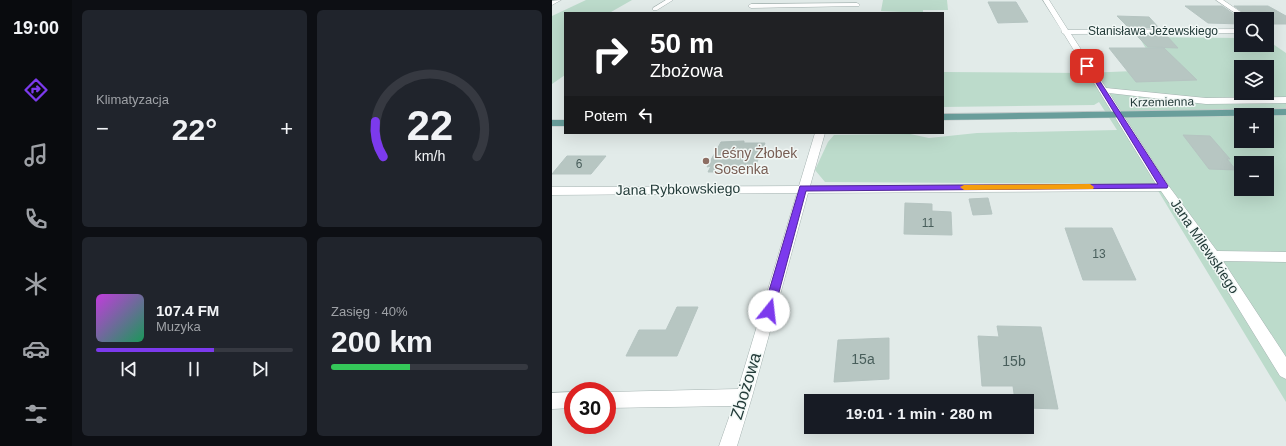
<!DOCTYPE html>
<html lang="pl">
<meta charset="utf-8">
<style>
:root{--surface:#171b24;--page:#20242c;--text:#f1f3f6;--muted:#9ea1a6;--line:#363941;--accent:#7c3aed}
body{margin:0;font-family:Arial,sans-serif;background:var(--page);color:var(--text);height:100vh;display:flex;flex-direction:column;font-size:15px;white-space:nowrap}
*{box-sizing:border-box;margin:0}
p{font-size:13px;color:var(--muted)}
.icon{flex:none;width:22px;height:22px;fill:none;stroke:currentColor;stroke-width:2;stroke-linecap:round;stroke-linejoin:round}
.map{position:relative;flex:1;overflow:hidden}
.drawer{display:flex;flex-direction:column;gap:10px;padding:10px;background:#0d0f14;width:480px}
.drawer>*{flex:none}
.top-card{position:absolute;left:12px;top:12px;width:380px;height:122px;border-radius:0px;box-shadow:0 4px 16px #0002;background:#202124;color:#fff;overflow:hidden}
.fabs{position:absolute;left:682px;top:12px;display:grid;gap:8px}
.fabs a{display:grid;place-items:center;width:40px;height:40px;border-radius:0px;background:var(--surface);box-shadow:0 4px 16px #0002;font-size:20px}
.speed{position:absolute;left:12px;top:382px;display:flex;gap:8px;font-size:20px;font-weight:700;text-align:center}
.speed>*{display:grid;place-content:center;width:52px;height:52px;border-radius:50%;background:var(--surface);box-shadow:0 4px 16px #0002;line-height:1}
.speed .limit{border:6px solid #d22;background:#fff;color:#111}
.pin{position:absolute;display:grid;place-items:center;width:34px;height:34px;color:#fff;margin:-17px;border-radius:8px;box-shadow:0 2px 6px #0006}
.me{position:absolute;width:44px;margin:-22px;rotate:16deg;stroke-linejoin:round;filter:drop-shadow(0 0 3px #0008)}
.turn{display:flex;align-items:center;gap:14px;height:84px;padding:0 20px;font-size:18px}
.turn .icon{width:52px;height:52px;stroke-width:2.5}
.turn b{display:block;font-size:28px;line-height:34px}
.then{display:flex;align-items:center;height:38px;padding:0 20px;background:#0003;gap:8px;font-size:15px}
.big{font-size:30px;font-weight:700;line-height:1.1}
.drawer .widget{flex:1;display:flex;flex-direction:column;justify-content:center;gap:6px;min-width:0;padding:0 14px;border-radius:6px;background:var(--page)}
.drawer .dial{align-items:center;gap:0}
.dial svg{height:104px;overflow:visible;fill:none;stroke:var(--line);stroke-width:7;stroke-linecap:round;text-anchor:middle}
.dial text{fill:var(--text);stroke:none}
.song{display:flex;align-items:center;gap:12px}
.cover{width:48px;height:48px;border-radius:6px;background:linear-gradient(135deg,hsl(290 70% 55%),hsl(150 70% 35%))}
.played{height:4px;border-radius:2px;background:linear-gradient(90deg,var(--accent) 60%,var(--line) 60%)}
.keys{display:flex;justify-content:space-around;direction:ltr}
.heat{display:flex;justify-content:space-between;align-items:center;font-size:22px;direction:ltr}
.charge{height:6px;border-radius:3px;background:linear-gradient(90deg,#34c759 40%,var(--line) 0)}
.drawer .tiles{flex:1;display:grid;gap:10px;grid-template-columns:repeat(2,1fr)}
.trip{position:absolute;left:252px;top:394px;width:230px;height:40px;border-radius:0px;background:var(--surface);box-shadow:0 4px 16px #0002;font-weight:700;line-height:40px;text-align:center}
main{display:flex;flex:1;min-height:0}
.tabs{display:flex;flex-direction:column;width:72px;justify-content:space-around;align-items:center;background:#090b0e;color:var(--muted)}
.tabs .icon{width:28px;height:28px}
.tabs .active{color:var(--accent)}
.tabs b{font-size:18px;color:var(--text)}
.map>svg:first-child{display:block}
</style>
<main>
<nav class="tabs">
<b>19:00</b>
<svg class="icon active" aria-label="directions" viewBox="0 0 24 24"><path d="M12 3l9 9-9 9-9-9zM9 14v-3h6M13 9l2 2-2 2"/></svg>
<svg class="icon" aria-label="music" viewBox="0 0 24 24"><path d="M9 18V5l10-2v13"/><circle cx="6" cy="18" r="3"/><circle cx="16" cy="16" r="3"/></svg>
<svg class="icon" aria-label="phone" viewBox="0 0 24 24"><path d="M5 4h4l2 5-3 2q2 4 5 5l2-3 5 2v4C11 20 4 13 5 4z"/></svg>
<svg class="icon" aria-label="climate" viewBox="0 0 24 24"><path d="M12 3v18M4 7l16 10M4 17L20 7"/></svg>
<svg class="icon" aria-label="car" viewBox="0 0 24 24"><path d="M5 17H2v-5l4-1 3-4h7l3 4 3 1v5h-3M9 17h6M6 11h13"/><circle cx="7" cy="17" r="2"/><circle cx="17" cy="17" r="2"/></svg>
<svg class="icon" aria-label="filters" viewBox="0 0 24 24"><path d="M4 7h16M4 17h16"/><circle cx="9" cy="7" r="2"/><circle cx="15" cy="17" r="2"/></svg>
</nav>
<section class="drawer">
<div class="tiles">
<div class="widget"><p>Klimatyzacja</p>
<div class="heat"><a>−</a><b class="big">22°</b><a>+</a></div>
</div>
<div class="widget dial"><svg viewBox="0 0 100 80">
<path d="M14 69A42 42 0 1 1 86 69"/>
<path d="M14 69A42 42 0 0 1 8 42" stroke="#7c3aed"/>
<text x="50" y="56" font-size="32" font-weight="700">22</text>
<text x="50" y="72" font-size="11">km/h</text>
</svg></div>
<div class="widget">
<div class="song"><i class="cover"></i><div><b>107.4 FM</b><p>Muzyka</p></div></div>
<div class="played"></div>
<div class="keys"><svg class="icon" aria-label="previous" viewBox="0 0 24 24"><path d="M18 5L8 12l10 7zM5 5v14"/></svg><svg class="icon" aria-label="pause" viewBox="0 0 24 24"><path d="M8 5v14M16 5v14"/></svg><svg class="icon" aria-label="next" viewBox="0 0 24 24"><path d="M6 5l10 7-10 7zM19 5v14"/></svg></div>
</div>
<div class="widget"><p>Zasięg · 40%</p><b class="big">200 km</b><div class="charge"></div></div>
</div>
</section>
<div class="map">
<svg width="734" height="446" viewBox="0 0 734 446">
<rect width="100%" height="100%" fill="#e2ebe9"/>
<path fill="#bcdbcb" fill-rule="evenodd" d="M34 0H80L59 12 99 13H13V75L0 84V16Z
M331 0H395L396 10H371V13L329 11Z
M587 37 689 38V45H715V40L734 53V402L602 184 273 182 263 170 276 142 282 135 358 134 377 138 425 133 565 130 547 102 542 105 391 107V72L533 73 607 70ZM689 67H715V93H689ZM689 115H715V141H689ZM689 163H715V189H689Z"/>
<path fill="#b7c6c2" stroke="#b5c4c1" d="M436 2H464L476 22 446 23Z
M633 6H670L689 19V24L656 23Z
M682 6H716L734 16V24H715V19H700Z
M565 16 597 17 607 28H577Z
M584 35H614L626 48 596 47Z
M557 48H612L645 80 584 82Z
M631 135 658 136 678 159H675L684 170 657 169Z
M192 141V143H213L202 169H184L183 172H156L159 166 155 167 169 142Z
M15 156H54L39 174H0Z
M436 198 440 214 421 215 417 199Z
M353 203 380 204V211L399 212 400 235 352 234Z
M513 228H560L584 280H531Z
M125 307H146L125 356H74L87 330H114Z
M445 326 489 327 506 409 475 408V401H463L461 386H430L426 336 447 337Z
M337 338V379L282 382 286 340Z"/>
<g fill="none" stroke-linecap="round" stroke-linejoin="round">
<g stroke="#a5b3b1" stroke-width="1">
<path id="minor" d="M9 0 0 5V1Z
M114 0H121L105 10H101V8Z
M491 0H497L516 30 689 29V33L519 34 554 88 654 98 734 97V103L654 104 557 93 616 185 665 251 734 252V262L671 261 734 357V379L728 376 656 259 609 191 256 193 200 397 185 446H167L181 406 55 408V392L186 389 245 193 0 195V187L247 186 263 133H273L258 186 604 184 512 34 509 32 510 31Z
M664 0H671L699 19H692Z
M305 3 308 5 307 6 199 8 196 6 199 4Z
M21 392V408L0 409V393Z"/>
</g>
<g stroke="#c1c8c8" stroke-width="1">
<path id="major" d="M734 109V115L391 120V114Z
M0 120H13V126H0Z"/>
</g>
<use href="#minor" fill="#fff" fill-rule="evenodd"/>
<use href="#major" fill="#699e9b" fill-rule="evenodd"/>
</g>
<path fill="#7c3aed" stroke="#51269a" d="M533 65 538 66 616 186 615 188 254 191 222 311 221 314H213L211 311 248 186 606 184Z"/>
<path fill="#f59e0b" d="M538 184 542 187 541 189 412 190 408 187 412 185Z"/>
<circle fill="#8d6e63" stroke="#f2f8f6" stroke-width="1.5" cx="154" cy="161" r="4"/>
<g text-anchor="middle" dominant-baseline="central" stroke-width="3" stroke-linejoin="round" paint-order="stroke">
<g font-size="12" fill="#233b39" stroke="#f2f8f6">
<text x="601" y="31">Stanisława Jeżewskiego</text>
<text transform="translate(610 102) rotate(-1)">Krzemienna</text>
</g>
<g font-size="12" fill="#485e5b">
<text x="27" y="164">6</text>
<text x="376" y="223">11</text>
<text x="547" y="254">13</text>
</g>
<g font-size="14" fill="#785e54" stroke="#f2f8f6" text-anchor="start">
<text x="162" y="153">Leśny Żłobek<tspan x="162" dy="16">Sosenka</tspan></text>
</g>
<g font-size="14" fill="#233b39" stroke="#f2f8f6">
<text transform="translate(126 189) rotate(-1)">Jana Rybkowskiego</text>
<text transform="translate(653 246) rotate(56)">Jana Milewskiego</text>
</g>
<g font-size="14" fill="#485e5b">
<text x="311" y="359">15a</text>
<text x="462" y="361">15b</text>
</g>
<g font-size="17" fill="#233b39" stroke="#f2f8f6">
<text transform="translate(194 386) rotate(-73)">Zbożowa</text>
</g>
</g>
</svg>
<div class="fabs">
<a><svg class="icon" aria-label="search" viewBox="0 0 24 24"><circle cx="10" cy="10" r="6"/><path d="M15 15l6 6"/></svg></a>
<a><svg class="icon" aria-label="layers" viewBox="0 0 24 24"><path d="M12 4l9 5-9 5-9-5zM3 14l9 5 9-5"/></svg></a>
<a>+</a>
<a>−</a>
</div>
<div class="speed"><div class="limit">30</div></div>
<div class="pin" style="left:535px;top:66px;background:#d93025"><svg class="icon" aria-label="arrive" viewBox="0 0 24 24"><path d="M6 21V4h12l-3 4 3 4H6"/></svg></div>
<svg class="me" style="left:217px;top:311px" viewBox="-20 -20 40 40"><circle r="19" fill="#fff"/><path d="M0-13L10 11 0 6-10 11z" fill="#7c3aed"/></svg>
<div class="trip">19:01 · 1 min · 280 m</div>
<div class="top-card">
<div class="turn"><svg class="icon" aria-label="right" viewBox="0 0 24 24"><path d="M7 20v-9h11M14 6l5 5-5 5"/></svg><div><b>50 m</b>Zbożowa</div></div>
<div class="then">Potem<svg class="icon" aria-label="left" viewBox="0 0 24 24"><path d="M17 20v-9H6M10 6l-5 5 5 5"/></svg></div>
</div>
</div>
</main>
